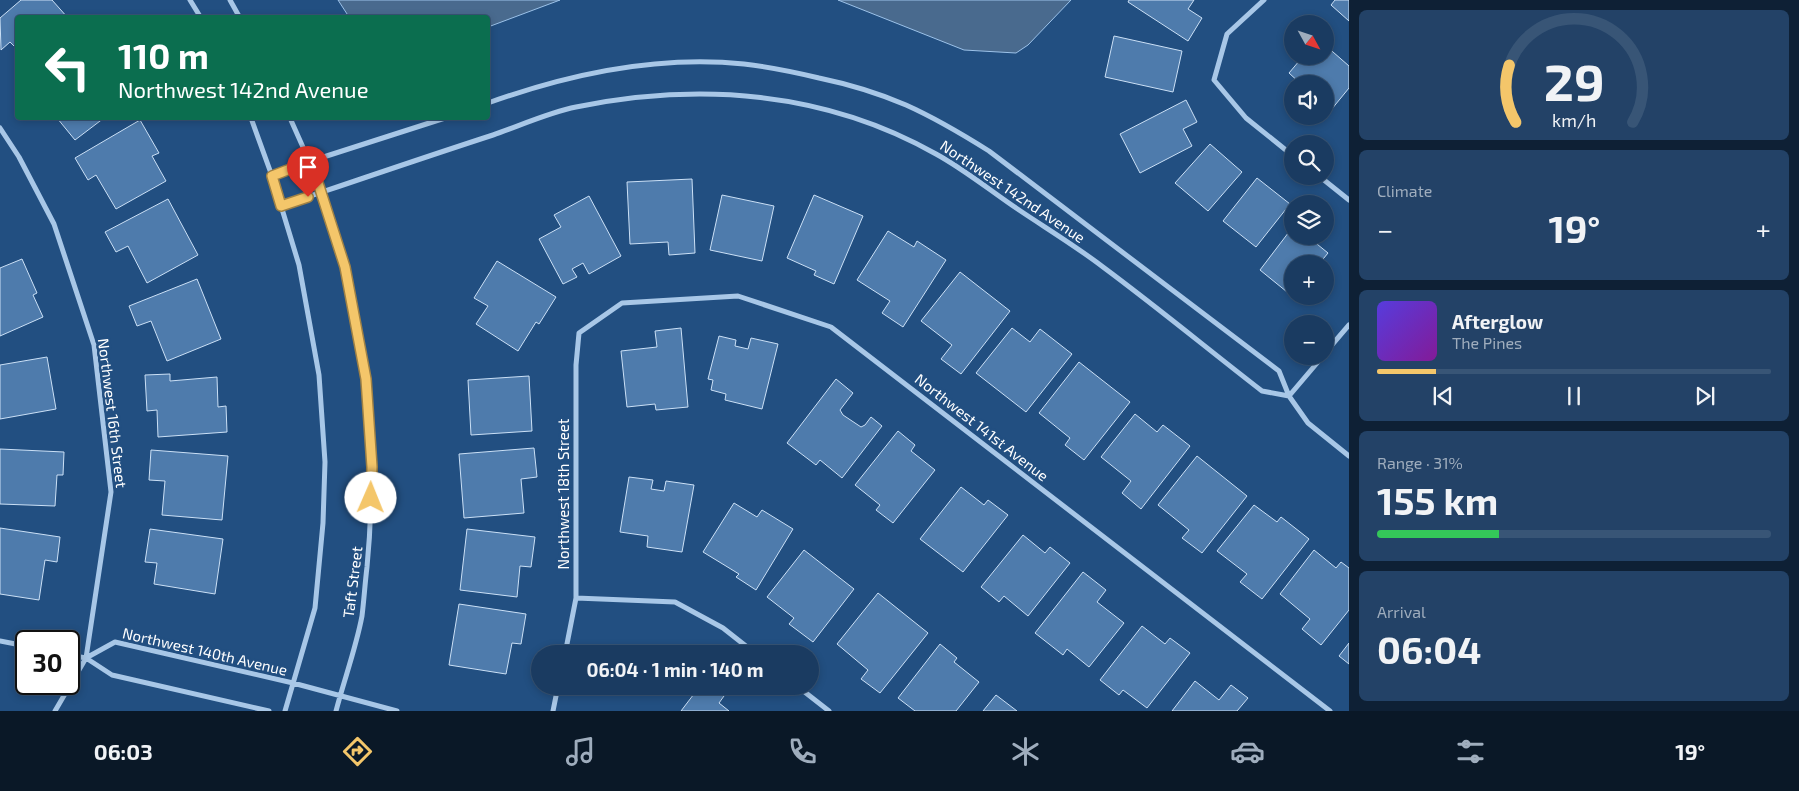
<!DOCTYPE html>
<meta charset="utf-8">
<style>
:root{--surface:#1a3b61;--page:#234267;--text:#f1f3f6;--muted:#9fadbd;--line:#385576;--accent:#f4c66a}
body{margin:0;font-family:"Exo 2",sans-serif;background:var(--page);color:var(--text);height:100vh;display:flex;flex-direction:column;font-size:19px;white-space:nowrap}
*{box-sizing:border-box;margin:0}
p{font-size:16px;color:var(--muted)}
.icon{flex:none;width:28px;height:28px;fill:none;stroke:currentColor;stroke-width:2;stroke-linecap:round;stroke-linejoin:round}
.map{position:relative;flex:1;overflow:hidden}
.details{display:flex;flex-direction:column;gap:10px;padding:10px;background:#0e2035;width:450px}
.details>*{flex:none}
.top-card{position:absolute;left:15px;top:15px;width:475px;height:105px;border-radius:5px;box-shadow:0 2px 8px #0003,0 0 0 1px var(--line);background:#0b6e4f;color:#fff;overflow:hidden}
.needle{width:32px;rotate:130deg}
.tools{position:absolute;left:1284px;top:15px;display:grid;gap:10px}
.tools a{display:grid;place-items:center;width:50px;height:50px;border-radius:50%;background:var(--surface);box-shadow:0 2px 8px #0003,0 0 0 1px var(--line);font-size:25px}
.speed{position:absolute;left:15px;top:630px;display:flex;gap:10px;font-size:25px;font-weight:700;text-align:center}
.speed>*{display:grid;place-content:center;width:65px;height:65px;border-radius:50%;background:var(--surface);box-shadow:0 2px 8px #0003,0 0 0 1px var(--line);line-height:1}
.speed .limit{border:2px solid #111;border-radius:8px;background:#fff;color:#111}
.pin{position:absolute;display:grid;place-items:center;width:42px;height:42px;color:#fff;margin:-51px -21px;border-radius:50% 50% 50% 0;rotate:-45deg;box-shadow:0 0 5px #0007}
.pin .icon{rotate:45deg}
.me{position:absolute;width:55px;margin:-28px;rotate:1deg;stroke-linejoin:round;filter:drop-shadow(0 0 4px #0008)}
.turn{display:flex;align-items:center;gap:18px;height:105px;padding:0 20px;font-size:22px}
.turn .icon{width:65px;height:65px;stroke-width:2.5}
.turn b{display:block;font-size:35px;line-height:42px}
.big{font-size:38px;font-weight:700;line-height:1.1}
.details .tile{flex:1;display:flex;flex-direction:column;justify-content:center;gap:8px;min-width:0;padding:0 18px;border-radius:8px;background:var(--page)}
.details .dial{align-items:center;gap:0}
.dial svg{height:130px;overflow:visible;fill:none;stroke:var(--line);stroke-width:7;stroke-linecap:round;text-anchor:middle}
.dial text{fill:var(--text);stroke:none}
.song{display:flex;align-items:center;gap:15px}
.cover{width:60px;height:60px;border-radius:8px;background:linear-gradient(135deg,hsl(250 70% 55%),hsl(290 70% 35%))}
.played{height:5px;border-radius:2px;background:linear-gradient(90deg,var(--accent) 15%,var(--line) 15%)}
.keys{display:flex;justify-content:space-around;direction:ltr}
.heat{display:flex;justify-content:space-between;align-items:center;font-size:28px;direction:ltr}
.charge{height:8px;border-radius:4px;background:linear-gradient(90deg,#34c759 31%,var(--line) 0)}
.trip{position:absolute;left:531px;top:645px;width:288px;height:50px;border-radius:25px;background:var(--surface);box-shadow:0 2px 8px #0003,0 0 0 1px var(--line);font-weight:700;line-height:50px;text-align:center}
.dock{display:flex;height:80px;justify-content:space-around;align-items:center;background:#0a1827;color:var(--muted)}
.dock .icon{width:35px;height:35px}
.dock .selected{color:var(--accent)}
.dock b{font-size:22px;color:var(--text)}
main{display:flex;flex:1;min-height:0}
.map>svg:first-child{display:block}
</style>
<main>
<div class="map">
<svg width="1349" height="711" viewBox="0 0 1349 711">
<rect width="100%" height="100%" fill="#224f81"/>
<path fill="#496a8e" stroke="#9cc2e9" d="M338 0H560L488 27V18L349 17Z
M838 0H1071L1028 45 1016 53 964 50Z"/>
<path fill="#4e7bac" stroke="#cbe0f6" d="M21 0H52L68 18H18V50L10 42 1 50 0 18Z
M1129 0H1194L1188 9 1202 18 1188 41 1128 2Z
M1335 0H1349V21L1331 5Z
M1114 36 1182 51 1173 92 1105 77Z
M1325 45 1349 66V88L1331 110 1325 105V84H1301L1289 73 1300 60 1295 56H1325Z
M1186 100 1197 122 1183 129 1192 146 1140 173 1120 134Z
M57 118H104L75 140Z
M140 120 159 153 152 156 166 181 116 209 96 175 88 180 75 158Z
M1210 144 1242 172 1208 211 1175 183Z
M1257 178 1290 204 1256 247 1223 221Z
M692 179 695 253 669 255 668 242 630 244 627 182Z
M722 195 774 206 762 261 710 250Z
M814 195 863 216 834 284 814 275 816 271 787 258Z
M589 196 621 256 589 274 583 263 572 269 577 277 563 284 539 239 561 227 554 215Z
M168 199 198 255 147 283 128 246 116 252 105 232Z
M1292 228V236H1315L1312 240 1328 253 1319 264H1292V296L1260 270Z
M888 231 914 247 917 241 946 260 903 327 882 313 890 301 857 280Z
M22 259 37 293 33 295 43 317 0 336V268Z
M497 261 556 297 539 324 536 322 518 351 476 324 488 306 474 298Z
M960 272 1010 311 961 374 941 359 952 345 921 321Z
M197 279 221 339 167 361 151 321 137 326 129 306Z
M681 328 688 407 656 410 655 404 627 407 621 351 657 347 655 331Z
M1012 328 1030 342 1040 329 1072 354 1026 412 976 373Z
M719 336 736 340 735 346 748 349 751 338 778 344 762 409 725 400 726 394 711 390 713 380 708 379Z
M47 357 56 409 0 419V365Z
M1079 362 1130 402 1084 460 1065 445 1070 438 1039 413Z
M170 374V381L217 377 218 407 226 406 227 432 158 437 157 410 147 411 145 375Z
M529 376 532 431 471 435 468 380Z
M836 379 853 393 840 410 843 415 861 427 865 425 871 417 882 426 842 478 820 460 816 465 787 443Z
M1135 414 1157 432 1163 425 1190 446 1141 509 1122 493 1131 481 1101 457Z
M898 431 915 445 911 451 935 470 893 523 876 510 880 505 855 485Z
M534 448 537 477 521 479 524 513 464 518 459 454Z
M0 449 64 452 63 475H57L55 506 0 504Z
M151 450 228 456 222 520 162 515 165 481 149 480Z
M1197 456 1247 496 1202 553 1182 538 1189 530 1158 505Z
M629 477 653 480 651 489 664 491 666 481 694 485 682 552 647 547 648 536 620 532Z
M961 487 984 505 988 500 1008 515 963 572 920 539Z
M734 503 757 517 762 510 793 529 756 590 736 577 739 574 703 552Z
M1254 505 1277 522 1281 517 1309 539 1262 599 1240 582 1247 574 1217 551Z
M0 528 60 537 57 562 45 560 39 600 0 594Z
M150 529 223 539 215 594 154 584 157 563 145 562Z
M467 529 535 537 531 567 520 566 517 597 460 590Z
M1023 535 1045 553 1050 547 1070 563 1028 616 1004 596 999 602 981 587Z
M804 550 854 589 813 642 789 624 794 618 767 597Z
M1314 550 1336 568 1341 562 1349 568V610L1321 645 1302 629 1310 619 1280 594Z
M1083 572 1106 590 1097 602 1124 623 1089 667 1067 649 1063 655 1035 633Z
M878 593 928 633 880 693 861 679 868 670 837 644Z
M459 604 526 614 521 644 512 643 506 674 449 665Z
M1142 626 1165 644 1170 638 1190 653 1147 708 1123 690 1119 695 1100 680Z
M1349 643V664L1339 656Z
M940 644 957 658 954 662 979 682 956 711H915L898 698Z
M1195 681 1219 700 1231 685 1248 698 1237 711H1172Z
M700 686H725L729 689 719 703 729 711H681Z
M996 695 1017 711H983Z"/>
<g fill="none" stroke-linecap="round" stroke-linejoin="round">
<path stroke="#a8c7e7" stroke-width="5" d="M190 0 201 18
M230 0 240 18
M1264 0 1227 34 1214 80 1246 118 1292 155
M488 103C569 74 658 55 744 64 769 67 794 72 819 78 848 84 878 93 906 105 935 118 962 134 989 151L1279 371 1289 396 1308 423 1349 456
M251 118 272 176 299 265 319 375 325 462 323 523 315 608 285 711
M290 118C356 258 382 413 367 567 365 583 364 600 362 616 356 648 344 680 336 711
M0 128 19 157 54 224 94 345 111 492 86 658 55 711
M272 176 311 161 445 118
M1319 176 1349 200
M281 206C352 182 422 158 493 135 519 126 550 112 576 107 699 82 825 91 936 154 967 171 993 193 1022 212 1049 230 1077 247 1103 267 1157 307 1209 350 1262 391L1289 396
M1325 353 1349 325
M1289 396 1323 356
M576 598 675 602 723 628 756 654
M0 641 26 646
M565 654 576 598V365L579 333 622 303 738 296 831 327 1330 711
M69 655 86 658 112 675 269 711
M86 658 115 642 293 683 397 711
M797 686 829 711
M553 711 558 686"/>
</g>
<g fill="none" stroke-linecap="round" stroke-linejoin="round">
<g stroke="#9f8145" stroke-width="12">
<path id="route" d="M308 197 281 206 272 176 311 161 345 267 366 379 372 467 371 498"/>
</g>
<use href="#route" stroke="#f4c66a" stroke-width="9"/>
</g>
<g text-anchor="middle" dominant-baseline="central" stroke-width="5" stroke-linejoin="round" paint-order="stroke">
<g font-size="15" fill="#fff" stroke="#224f81">
<text transform="translate(1013 191) rotate(34)">Northwest 142nd Avenue</text>
<text transform="translate(113 413) rotate(83)">Northwest 16th Street</text>
<text transform="translate(982 427) rotate(38)">Northwest 141st Avenue</text>
<text transform="translate(563 494) rotate(-90)">Northwest 18th Street</text>
<text transform="translate(352 582) rotate(-83)">Taft Street</text>
<text transform="translate(205 651) rotate(13)">Northwest 140th Avenue</text>
</g>
</g>
</svg>
<div class="tools">
<a><svg class="needle" viewBox="-14 -14 28 28"><path d="M0-13l5 13h-10z" fill="#e53935"/><path d="M0 13l5-13h-10z" fill="#9fadbd"/></svg></a>
<a><svg class="icon" aria-label="sound" viewBox="0 0 24 24"><path d="M4 9h4l5-4v14l-5-4H4zM17 9q2 3 0 6"/></svg></a>
<a><svg class="icon" aria-label="search" viewBox="0 0 24 24"><circle cx="10" cy="10" r="6"/><path d="M15 15l6 6"/></svg></a>
<a><svg class="icon" aria-label="layers" viewBox="0 0 24 24"><path d="M12 4l9 5-9 5-9-5zM3 14l9 5 9-5"/></svg></a>
<a>+</a>
<a>−</a>
</div>
<div class="speed"><div class="limit">30</div></div>
<div class="pin" style="left:308px;top:197px;background:#d93025"><svg class="icon" aria-label="arrive" viewBox="0 0 24 24"><path d="M6 21V4h12l-3 4 3 4H6"/></svg></div>
<svg class="me" style="left:371px;top:498px" viewBox="-20 -20 40 40"><circle r="19" fill="#fff"/><path d="M0-13L10 11 0 6-10 11z" fill="#f4c66a"/></svg>
<div class="trip">06:04 · 1 min · 140 m</div>
<div class="top-card">
<div class="turn"><svg class="icon" aria-label="left" viewBox="0 0 24 24"><path d="M17 20v-9H6M10 6l-5 5 5 5"/></svg><div><b>110 m</b>Northwest 142nd Avenue</div></div>
</div>
</div>
<section class="details">
<div class="tile dial"><svg viewBox="0 0 100 80">
<path d="M14 69A42 42 0 1 1 86 69"/>
<path d="M14 69A42 42 0 0 1 10 34" stroke="#f4c66a"/>
<text x="50" y="56" font-size="32" font-weight="700">29</text>
<text x="50" y="72" font-size="11">km/h</text>
</svg></div>
<div class="tile"><p>Climate</p>
<div class="heat"><a>−</a><b class="big">19°</b><a>+</a></div>
</div>
<div class="tile">
<div class="song"><i class="cover"></i><div><b>Afterglow</b><p>The Pines</p></div></div>
<div class="played"></div>
<div class="keys"><svg class="icon" aria-label="previous" viewBox="0 0 24 24"><path d="M18 5L8 12l10 7zM5 5v14"/></svg><svg class="icon" aria-label="pause" viewBox="0 0 24 24"><path d="M8 5v14M16 5v14"/></svg><svg class="icon" aria-label="next" viewBox="0 0 24 24"><path d="M6 5l10 7-10 7zM19 5v14"/></svg></div>
</div>
<div class="tile"><p>Range · 31%</p><b class="big">155 km</b><div class="charge"></div></div>
<div class="tile"><p>Arrival</p><b class="big">06:04</b></div>
</section>
</main>
<nav class="dock">
<b>06:03</b>
<svg class="icon selected" aria-label="directions" viewBox="0 0 24 24"><path d="M12 3l9 9-9 9-9-9zM9 14v-3h6M13 9l2 2-2 2"/></svg>
<svg class="icon" aria-label="music" viewBox="0 0 24 24"><path d="M9 18V5l10-2v13"/><circle cx="6" cy="18" r="3"/><circle cx="16" cy="16" r="3"/></svg>
<svg class="icon" aria-label="phone" viewBox="0 0 24 24"><path d="M5 4h4l2 5-3 2q2 4 5 5l2-3 5 2v4C11 20 4 13 5 4z"/></svg>
<svg class="icon" aria-label="climate" viewBox="0 0 24 24"><path d="M12 3v18M4 7l16 10M4 17L20 7"/></svg>
<svg class="icon" aria-label="car" viewBox="0 0 24 24"><path d="M5 17H2v-5l4-1 3-4h7l3 4 3 1v5h-3M9 17h6M6 11h13"/><circle cx="7" cy="17" r="2"/><circle cx="17" cy="17" r="2"/></svg>
<svg class="icon" aria-label="filters" viewBox="0 0 24 24"><path d="M4 7h16M4 17h16"/><circle cx="9" cy="7" r="2"/><circle cx="15" cy="17" r="2"/></svg>
<b>19°</b>
</nav>
